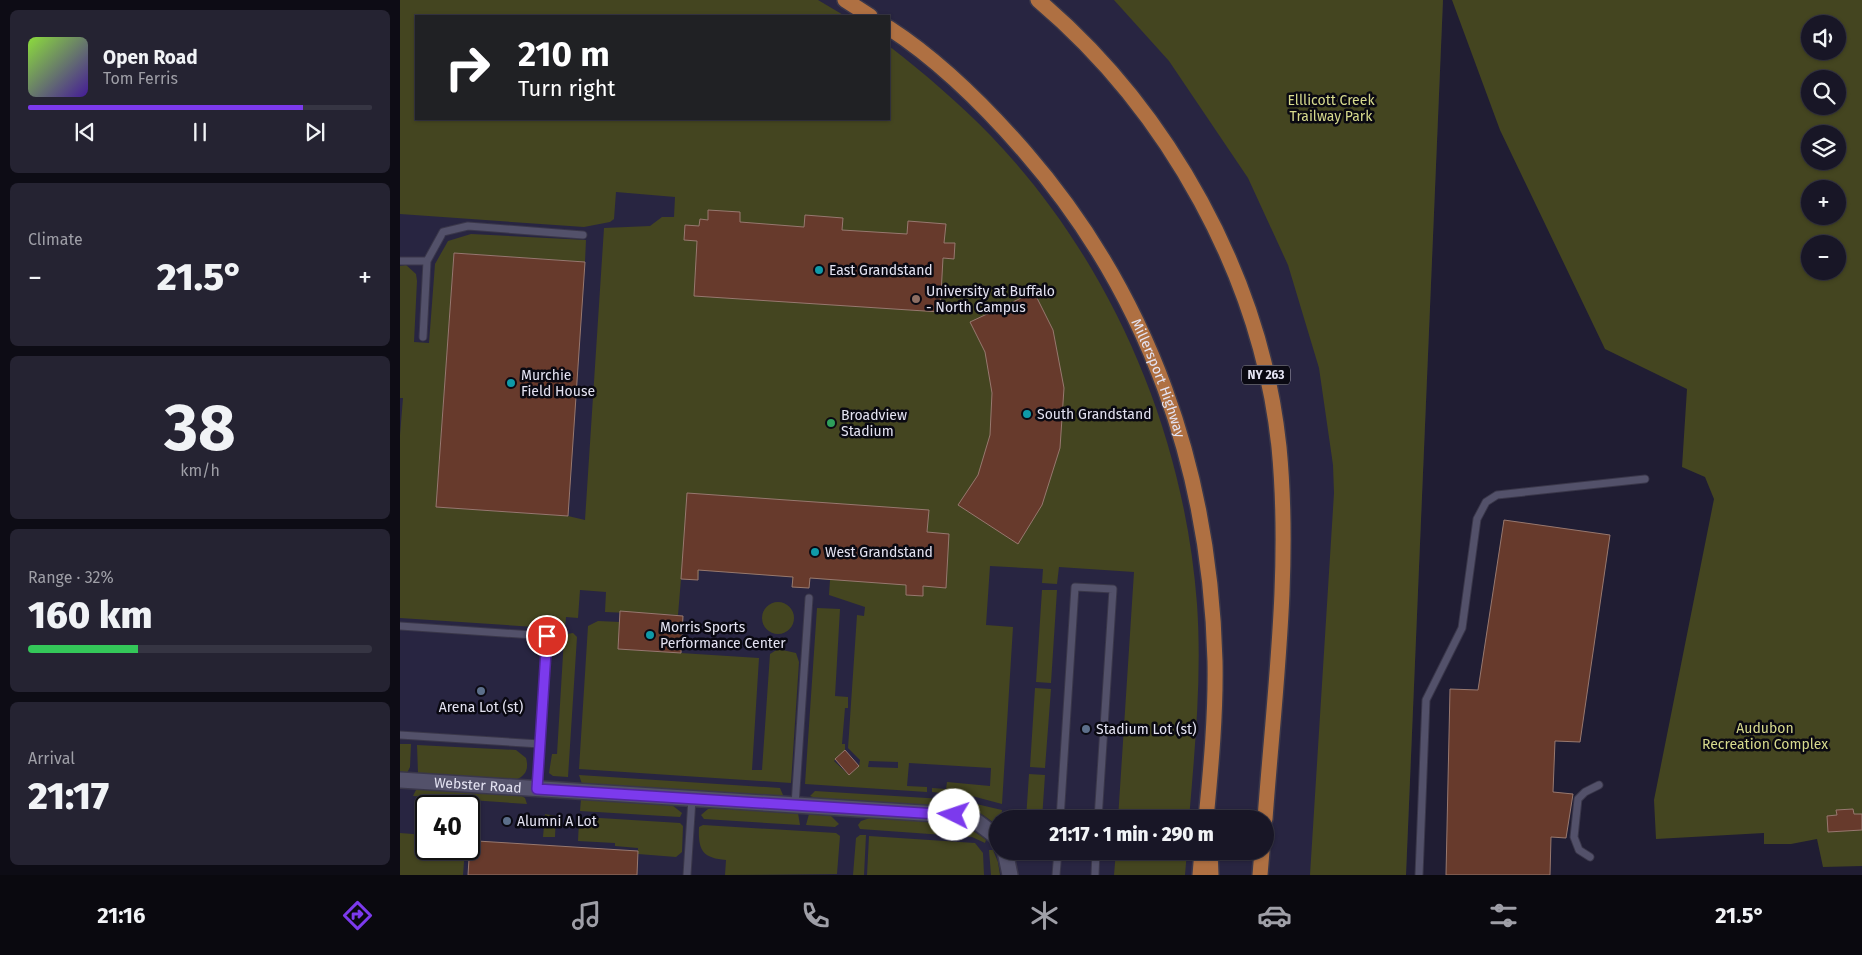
<!DOCTYPE html>
<meta charset="utf-8">
<style>
:root{--surface:#181626;--page:#252332;--text:#f1f3f6;--muted:#9f9fa7;--line:#363543;--accent:#7c3aed}
body{margin:0;font-family:"Fira Sans",sans-serif;background:var(--page);color:var(--text);height:100vh;display:flex;flex-direction:column;font-size:19px;white-space:nowrap}
*{box-sizing:border-box;margin:0}
p{font-size:16px;color:var(--muted)}
.icon{flex:none;width:28px;height:28px;fill:none;stroke:currentColor;stroke-width:2;stroke-linecap:round;stroke-linejoin:round}
.map{position:relative;flex:1;overflow:hidden}
.side{display:flex;flex-direction:column;gap:10px;padding:10px;background:#0d0c15;width:400px}
.side>*{flex:none}
.hud{position:absolute;left:15px;top:15px;width:475px;height:105px;border-radius:0px;box-shadow:0 1px 4px #0004,0 0 0 1px var(--line);background:#202124;color:#fff;overflow:hidden}
.tools{position:absolute;left:1401px;top:15px;display:grid;gap:10px}
.tools a{display:grid;place-items:center;width:45px;height:45px;border-radius:50%;background:var(--surface);box-shadow:0 1px 4px #0004,0 0 0 1px var(--line);font-size:25px}
.speed{position:absolute;left:15px;top:795px;display:flex;gap:10px;font-size:25px;font-weight:700;text-align:center}
.speed>*{display:grid;place-content:center;width:65px;height:65px;border-radius:50%;background:var(--surface);box-shadow:0 1px 4px #0004,0 0 0 1px var(--line);line-height:1}
.speed .limit{border:2px solid #111;border-radius:8px;background:#fff;color:#111}
.pin{position:absolute;display:grid;place-items:center;width:42px;height:42px;color:#fff;margin:-21px;border:2px solid #fff;border-radius:50%;box-shadow:0 1px 5px #0007}
.me{position:absolute;width:55px;margin:-28px;rotate:274deg;stroke-linejoin:round;filter:drop-shadow(0 0 4px #0008)}
.turn{display:flex;align-items:center;gap:18px;height:105px;padding:0 20px;font-size:22px}
.turn .icon{width:65px;height:65px;stroke-width:2.5}
.turn b{display:block;font-size:35px;line-height:42px}
.big{font-size:38px;font-weight:800;line-height:1.1}
.side .tile{flex:1;display:flex;flex-direction:column;justify-content:center;gap:8px;min-width:0;padding:0 18px;border-radius:8px;background:var(--page)}
.side .dial{align-items:center;gap:0}
.dial b{font-size:65px;line-height:1}
.song{display:flex;align-items:center;gap:15px}
.cover{width:60px;height:60px;border-radius:8px;background:linear-gradient(135deg,hsl(90 70% 55%),hsl(260 70% 35%))}
.played{height:5px;border-radius:2px;background:linear-gradient(90deg,var(--accent) 80%,var(--line) 80%)}
.keys{display:flex;justify-content:space-around;direction:ltr}
.heat{display:flex;justify-content:space-between;align-items:center;font-size:28px;direction:ltr}
.charge{height:8px;border-radius:4px;background:linear-gradient(90deg,#34c759 32%,var(--line) 0)}
.trip{position:absolute;left:589px;top:810px;width:285px;height:50px;border-radius:25px;background:var(--surface);box-shadow:0 1px 4px #0004,0 0 0 1px var(--line);font-weight:800;line-height:50px;text-align:center}
.dock{display:flex;height:80px;justify-content:space-around;align-items:center;background:#0a090f;color:var(--muted)}
.dock .icon{width:35px;height:35px}
.dock .active{color:var(--accent)}
.dock b{font-size:22px;color:var(--text)}
main{display:flex;flex:1;min-height:0}
.map>svg:first-child{display:block}
</style>
<main>
<section class="side">
<div class="tile">
<div class="song"><i class="cover"></i><div><b>Open Road</b><p>Tom Ferris</p></div></div>
<div class="played"></div>
<div class="keys"><svg class="icon" aria-label="previous" viewBox="0 0 24 24"><path d="M18 5L8 12l10 7zM5 5v14"/></svg><svg class="icon" aria-label="pause" viewBox="0 0 24 24"><path d="M8 5v14M16 5v14"/></svg><svg class="icon" aria-label="next" viewBox="0 0 24 24"><path d="M6 5l10 7-10 7zM19 5v14"/></svg></div>
</div>
<div class="tile"><p>Climate</p>
<div class="heat"><a>−</a><b class="big">21.5°</b><a>+</a></div>
</div>
<div class="tile dial"><b>38</b><p>km/h</p></div>
<div class="tile"><p>Range · 32%</p><b class="big">160 km</b><div class="charge"></div></div>
<div class="tile"><p>Arrival</p><b class="big">21:17</b></div>
</section>
<div class="map">
<svg width="1462" height="875" viewBox="0 0 1462 875">
<rect width="100%" height="100%" fill="#201d33"/>
<path fill="#282541" fill-rule="evenodd" d="M0 0H1043L1006 875H0ZM16 16H489V119H16ZM26 806H69V849H26ZM598 819H865V851H598Z"/>
<path fill="#444520" fill-rule="evenodd" d="M0 0H418L445 16H16V119H489V46C525 74 559 103 591 136 711 261 784 431 797 604 802 676 795 747 789 819H718L734 572 659 567 657 584 642 583 643 569 590 566 586 625 613 627 602 804 572 796 532 792V788L546 789 547 782 590 786 591 768 509 763 507 786 527 787V792L405 784 417 608 440 609 435 696 448 697V708H445L442 744H445V750L434 761 449 775 459 766 460 760 448 748 457 615 464 616 465 607 429 595 430 580 410 578 409 588 392 587V577L299 570 298 580 281 579 278 615 205 612 206 592 180 590 178 618 166 617 165 629 0 618V435L3 398H0V266L6 265 16 274 17 281 14 342 29 343 35 264 48 241 71 234 186 240 185 262 54 253 36 507 168 516 185 520 204 228 250 226 262 217H274L275 197 216 192 214 219 210 222 184 227 0 214ZM469 761 498 762V768L468 767Z
M714 0H1043L1006 875H910L934 493 933 465 919 368 888 265 848 178 769 61Z
M1052 0H1462V866L1423 867 1417 839 1391 844H1364V833L1256 839 1254 800 1314 499 1305 477 1282 467 1287 389 1205 349 1100 130ZM1410 24H1438V51H1410ZM1410 79H1438V106H1410ZM1410 134H1438V161H1410ZM1410 189H1438V216H1410ZM1410 244H1438V271H1410Z
M642 590H657L651 683 636 682Z
M362 618a16 16 0 1 1 32 0a16 16 0 1 1-32 0Z
M198 621 220 622 218 649 359 658 352 770H362L370 654 378 649 396 653 399 662 391 783 179 769 188 626Z
M173 633 177 637 168 777 153 776 149 773 152 754H157L164 638 167 634Z
M635 688 651 689 645 768 630 767Z
M0 744H11L10 767 7 773 0 772Z
M17 745 116 750 126 758C129 769 126 776 115 780L18 773Z
M629 774 645 775 642 819H626Z
M179 775 380 788 383 795 376 797 182 784Z
M17 788 120 795 125 798 127 804 13 796Z
M415 791 559 800 602 810 601 819H598L597 825 583 815 561 809 420 800 410 796Z
M181 799 272 805 282 813 280 817 180 811Z
M315 808 398 813 400 825 304 819 301 815 308 809Z
M145 814 156 816 155 837H143Z
M409 814 431 816 439 824 435 827 406 825Z
M184 817 280 823 283 826 282 852 276 857 238 854V848L215 846V843L178 841 179 821Z
M470 818C506 820 559 815 586 840L585 843 572 837 460 829 458 825 461 821Z
M303 825 436 833 440 836 437 874 325 875 326 860C302 858 298 850 299 827Z
M0 833 26 835V849H65L63 875H0Z
M460 835H466L464 875H453L456 838Z
M469 836 575 843 583 853 584 875H467Z
M589 850H593L598 862 600 875H591Z
M625 851H640V860L631 859Z
M716 851H787L785 875H714Z"/>
<path fill="#673a2c" stroke="#97786f" d="M308 210 340 212V222L404 227 405 215 443 218 442 230 507 234 508 221 546 224 544 243H555L554 259 543 258 540 312 294 296 297 241 284 240 285 225 299 226 300 219 308 220Z
M54 253 185 262 168 516 36 507Z
M634 292 653 330 664 388 660 448 642 505 618 544 558 505 578 475 590 435 592 393 585 352 570 322Z
M287 493 529 510 527 532 549 534 546 588 523 586V596L506 595V585L410 578 409 588 392 587 393 577 298 570V580L281 579Z
M1104 520 1210 535 1180 742 1155 741 1153 792 1173 794 1166 838 1151 837 1150 875H1046L1050 689 1078 690Z
M220 611 283 616 281 653 218 649Z
M445 750 459 766 449 775 435 759Z
M1453 809 1454 814H1462V830L1428 832 1427 816 1437 815 1436 810Z
M77 841 238 851 237 875H68L70 843 77 844Z"/>
<g fill="none" stroke-linecap="round" stroke-linejoin="round">
<g stroke="#3a374a" stroke-width="9">
<path id="service" d="M0 261H27L43 232 68 226 183 235
M23 337 27 261
M0 626 147 636 137 788
M0 735 140 744
M395 805 409 598
M660 819 675 587 713 589 698 819
M1190 857 1179 850 1174 837 1178 799 1185 792 1199 785
M287 875 292 799
M656 875 658 851
M695 875 696 851
M1019 875 1026 700 1062 628 1077 519 1086 502 1097 495 1245 479"/>
</g>
<g stroke="#3a374a" stroke-width="18">
<g id="tertiary">
<path id="s1" d="M0 780 554 815 576 821 598 838"/>
<path d="M605 851 610 875"/>
</g>
</g>
<g stroke="#3a374a" stroke-width="18">
<g id="primary">
<path d="M445 0 470 16"/>
<path d="M638 0C769 111 861 277 879 447 891 571 874 696 865 819"/>
<path id="s2" d="M489 28C540 61 585 106 625 152 750 296 810 471 815 661 816 713 811 767 806 819"/>
<path d="M810 851 811 875"/>
<path d="M800 875 802 851"/>
<path d="M860 875 862 851"/>
</g>
</g>
<use href="#service" stroke="#53516a" stroke-width="7"/>
<use href="#tertiary" stroke="#53516a" stroke-width="15"/>
<use href="#primary" stroke="#af7042" stroke-width="15"/>
</g>
<g fill="none" stroke-linecap="round" stroke-linejoin="round">
<g stroke="#51269a" stroke-width="12">
<path id="route" d="M147 636 137 789 554 815"/>
</g>
<use href="#route" stroke="#7c3aed" stroke-width="9"/>
</g>
<g fill="#0f9aa8" stroke="#0a0912" stroke-width="2">
<circle cx="419" cy="270" r="5"/>
<circle cx="111" cy="383" r="5"/>
<circle cx="627" cy="414" r="5"/>
<circle cx="415" cy="552" r="5"/>
<circle cx="250" cy="635" r="5"/>
</g>
<circle fill="#8d6e63" stroke="#0a0912" stroke-width="2" cx="516" cy="299" r="5"/>
<circle fill="#2e9e5b" stroke="#0a0912" stroke-width="2" cx="431" cy="423" r="5"/>
<g fill="#5c6f8a" stroke="#0a0912" stroke-width="2">
<circle cx="81" cy="691" r="5"/>
<circle cx="686" cy="729" r="5"/>
<circle cx="107" cy="821" r="5"/>
</g>
<g text-anchor="middle" dominant-baseline="central" stroke-width="5" stroke-linejoin="round" paint-order="stroke">
<rect fill="#0a0912" stroke="#a3a2af" stroke-width="1" x="842" y="365.5" width="48" height="19" rx="4"/>
<g font-size="12" font-weight="bold" fill="#e4e3f2">
<text x="866" y="375">NY 263</text>
</g>
<g font-size="14" fill="#d7da8d" stroke="#0a0912">
<text x="931" y="100">Elllicott Creek<tspan x="931" dy="16">Trailway Park</tspan></text>
<text x="1365" y="728">Audubon<tspan x="1365" dy="16">Recreation Complex</tspan></text>
</g>
<g font-size="14" fill="#e4e3f2" stroke="#0a0912" text-anchor="start">
<text x="429" y="270">East Grandstand</text>
<text x="526" y="291">University at Buffalo<tspan x="526" dy="16">- North Campus</tspan></text>
<text x="121" y="375">Murchie<tspan x="121" dy="16">Field House</tspan></text>
<text x="637" y="414">South Grandstand</text>
<text x="441" y="415">Broadview<tspan x="441" dy="16">Stadium</tspan></text>
<text x="425" y="552">West Grandstand</text>
<text x="260" y="627">Morris Sports<tspan x="260" dy="16">Performance Center</tspan></text>
<text x="81" y="707" text-anchor="middle">Arena Lot (st)</text>
<text x="696" y="729">Stadium Lot (st)</text>
<text x="117" y="821">Alumni A Lot</text>
</g>
<g font-size="14" fill="#e4e3f2" stroke="#0a0912">
<text stroke="none"><textPath href="#s2" startOffset="449">Millersport Highway</textPath></text>
<text stroke="none"><textPath href="#s1" startOffset="78">Webster Road</textPath></text>
</g>
</g>
</svg>
<div class="tools">
<a><svg class="icon" aria-label="sound" viewBox="0 0 24 24"><path d="M4 9h4l5-4v14l-5-4H4zM17 9q2 3 0 6"/></svg></a>
<a><svg class="icon" aria-label="search" viewBox="0 0 24 24"><circle cx="10" cy="10" r="6"/><path d="M15 15l6 6"/></svg></a>
<a><svg class="icon" aria-label="layers" viewBox="0 0 24 24"><path d="M12 4l9 5-9 5-9-5zM3 14l9 5 9-5"/></svg></a>
<a>+</a>
<a>−</a>
</div>
<div class="speed"><div class="limit">40</div></div>
<div class="pin" style="left:147px;top:636px;background:#d93025"><svg class="icon" aria-label="arrive" viewBox="0 0 24 24"><path d="M6 21V4h12l-3 4 3 4H6"/></svg></div>
<svg class="me" style="left:554px;top:815px" viewBox="-20 -20 40 40"><circle r="19" fill="#fff"/><path d="M0-13L10 11 0 6-10 11z" fill="#7c3aed"/></svg>
<div class="trip">21:17 · 1 min · 290 m</div>
<div class="hud">
<div class="turn"><svg class="icon" aria-label="right" viewBox="0 0 24 24"><path d="M7 20v-9h11M14 6l5 5-5 5"/></svg><div><b>210 m</b>Turn right</div></div>
</div>
</div>
</main>
<nav class="dock">
<b>21:16</b>
<svg class="icon active" aria-label="directions" viewBox="0 0 24 24"><path d="M12 3l9 9-9 9-9-9zM9 14v-3h6M13 9l2 2-2 2"/></svg>
<svg class="icon" aria-label="music" viewBox="0 0 24 24"><path d="M9 18V5l10-2v13"/><circle cx="6" cy="18" r="3"/><circle cx="16" cy="16" r="3"/></svg>
<svg class="icon" aria-label="phone" viewBox="0 0 24 24"><path d="M5 4h4l2 5-3 2q2 4 5 5l2-3 5 2v4C11 20 4 13 5 4z"/></svg>
<svg class="icon" aria-label="climate" viewBox="0 0 24 24"><path d="M12 3v18M4 7l16 10M4 17L20 7"/></svg>
<svg class="icon" aria-label="car" viewBox="0 0 24 24"><path d="M5 17H2v-5l4-1 3-4h7l3 4 3 1v5h-3M9 17h6M6 11h13"/><circle cx="7" cy="17" r="2"/><circle cx="17" cy="17" r="2"/></svg>
<svg class="icon" aria-label="filters" viewBox="0 0 24 24"><path d="M4 7h16M4 17h16"/><circle cx="9" cy="7" r="2"/><circle cx="15" cy="17" r="2"/></svg>
<b>21.5°</b>
</nav>
